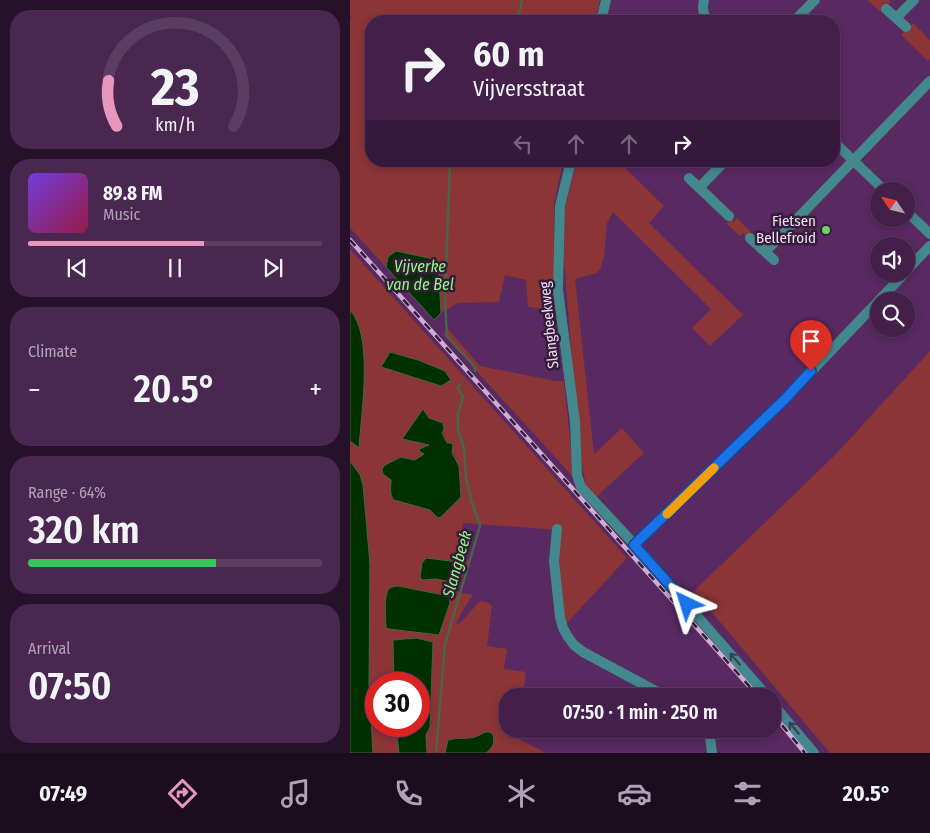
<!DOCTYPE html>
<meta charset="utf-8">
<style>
:root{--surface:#431f4a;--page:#4a2751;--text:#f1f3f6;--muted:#afa2b5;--line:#5b3d62;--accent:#e797bd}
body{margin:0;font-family:"Fira Sans Condensed",sans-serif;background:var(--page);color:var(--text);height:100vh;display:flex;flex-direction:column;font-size:19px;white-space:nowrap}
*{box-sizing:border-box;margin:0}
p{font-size:16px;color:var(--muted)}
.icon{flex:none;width:28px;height:28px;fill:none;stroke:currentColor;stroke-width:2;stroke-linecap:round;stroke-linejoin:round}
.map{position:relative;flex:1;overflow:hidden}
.sheet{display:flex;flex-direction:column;gap:10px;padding:10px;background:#251129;width:350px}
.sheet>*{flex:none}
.guide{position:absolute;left:15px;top:15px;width:475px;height:152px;border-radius:20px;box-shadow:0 2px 8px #0003,0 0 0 1px var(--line);background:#431f4a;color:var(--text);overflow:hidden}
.needle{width:32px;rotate:305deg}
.fabs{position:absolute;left:520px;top:182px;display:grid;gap:10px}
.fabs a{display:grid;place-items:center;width:45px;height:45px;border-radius:50%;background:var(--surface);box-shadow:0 2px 8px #0003,0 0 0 1px var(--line);font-size:25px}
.speed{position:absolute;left:15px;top:672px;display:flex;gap:10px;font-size:25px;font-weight:700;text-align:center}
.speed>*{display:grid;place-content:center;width:65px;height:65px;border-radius:50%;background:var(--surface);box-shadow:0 2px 8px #0003,0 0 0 1px var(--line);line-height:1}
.speed .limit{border:8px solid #d22;background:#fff;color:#111}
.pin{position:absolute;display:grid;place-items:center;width:42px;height:42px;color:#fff;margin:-51px -21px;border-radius:50% 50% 50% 0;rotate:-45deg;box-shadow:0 0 5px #0007}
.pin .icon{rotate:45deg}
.me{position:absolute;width:55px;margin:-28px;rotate:319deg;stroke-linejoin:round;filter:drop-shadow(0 0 4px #0008)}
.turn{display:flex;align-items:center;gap:18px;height:105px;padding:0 25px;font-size:22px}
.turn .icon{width:65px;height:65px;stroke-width:2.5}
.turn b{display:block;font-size:35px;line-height:42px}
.lanes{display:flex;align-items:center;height:48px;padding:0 25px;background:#0003;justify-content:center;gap:25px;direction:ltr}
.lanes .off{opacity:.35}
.big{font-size:38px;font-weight:600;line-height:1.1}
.sheet .widget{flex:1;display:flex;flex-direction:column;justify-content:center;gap:8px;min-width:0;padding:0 18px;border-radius:20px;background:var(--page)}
.sheet .dial{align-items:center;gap:0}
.dial svg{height:130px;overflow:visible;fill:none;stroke:var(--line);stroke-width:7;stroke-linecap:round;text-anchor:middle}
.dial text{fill:var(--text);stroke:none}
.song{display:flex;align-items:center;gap:15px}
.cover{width:60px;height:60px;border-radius:8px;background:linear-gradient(135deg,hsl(260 70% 55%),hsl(340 70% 35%))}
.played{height:5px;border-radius:2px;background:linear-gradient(90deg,var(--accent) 60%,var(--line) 60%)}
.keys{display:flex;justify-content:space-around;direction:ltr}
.heat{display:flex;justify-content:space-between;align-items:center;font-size:28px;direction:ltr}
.charge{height:8px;border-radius:4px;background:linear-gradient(90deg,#34c759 64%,var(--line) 0)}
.trip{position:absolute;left:149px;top:688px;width:282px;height:50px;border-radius:20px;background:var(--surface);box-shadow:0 2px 8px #0003,0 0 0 1px var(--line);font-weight:600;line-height:50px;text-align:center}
.menu{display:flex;height:80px;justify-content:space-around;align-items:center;background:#1b0c1e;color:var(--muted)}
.menu .icon{width:35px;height:35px}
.menu .selected{color:var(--accent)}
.menu b{font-size:22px;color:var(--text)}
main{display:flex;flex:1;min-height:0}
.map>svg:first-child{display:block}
</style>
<main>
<section class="sheet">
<div class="widget dial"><svg viewBox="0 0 100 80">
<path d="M14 69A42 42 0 1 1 86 69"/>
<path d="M14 69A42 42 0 0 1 9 41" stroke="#e797bd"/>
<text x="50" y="56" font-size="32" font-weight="700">23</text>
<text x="50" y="72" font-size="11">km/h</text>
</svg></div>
<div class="widget">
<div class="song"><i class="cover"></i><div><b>89.8 FM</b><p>Music</p></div></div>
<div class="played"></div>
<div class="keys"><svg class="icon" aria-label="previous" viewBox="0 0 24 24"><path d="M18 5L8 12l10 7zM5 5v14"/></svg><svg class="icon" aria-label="pause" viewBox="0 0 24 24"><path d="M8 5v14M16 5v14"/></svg><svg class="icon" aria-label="next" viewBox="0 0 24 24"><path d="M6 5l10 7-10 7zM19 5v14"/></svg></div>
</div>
<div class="widget"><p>Climate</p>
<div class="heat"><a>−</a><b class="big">20.5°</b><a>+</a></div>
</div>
<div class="widget"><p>Range · 64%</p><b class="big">320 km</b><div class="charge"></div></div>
<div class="widget"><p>Arrival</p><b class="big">07:50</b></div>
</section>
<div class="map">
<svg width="580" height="753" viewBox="0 0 580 753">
<rect width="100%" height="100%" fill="#592962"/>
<path fill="#8b3537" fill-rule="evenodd" d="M0 0H250L245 21H21V161H213L204 204 206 311 178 307 176 280 155 275 149 302 108 303 91 313 88 260 46 251 36 267 0 228V23L1 17 0 15Z
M517 0H539L541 2 531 12Z
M563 23 580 40V59L578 61 551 35Z
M227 161H268L314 206 299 223 393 315 360 346 342 328 361 309 263 212 257 223 254 257 251 267 247 273 225 279 244 454 272 428 294 453 245 498 236 485 229 454 214 259 215 208Z
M387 218 401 232 397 236 393 233 390 236 377 224 381 219 384 222Z
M0 249 277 558 216 624 209 567V530L113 523 110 558 119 560 107 592 123 595 113 610 106 624 110 623 130 601 137 602 142 606 137 646 157 649 154 669 176 672 173 696H158V729H168L167 738 196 753H136L142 748 135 732C120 742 114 736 98 740L95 753H77L76 735 80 727 83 642 66 638 43 640 44 684H26V726H46L49 753H0ZM41 352 68 360 95 371 32 367ZM74 410 79 418 93 423C92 443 106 451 109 468 111 478 109 490 109 500L91 517 88 518 80 510 44 500C39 493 43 488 41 480 41 475 37 469 35 465L51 457 65 460 74 454 70 449 79 444 53 439Z
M98 329 130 366 205 381H214L224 478 93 334Z
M580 351V753H480L344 591 487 453Z"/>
<path fill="#013100" stroke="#4a634b" d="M46 251 88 260 91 313 84 320 36 267 38 257Z
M0 310C24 336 11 414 9 448L0 441Z
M40 352 68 360 95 371 101 380 91 386 31 367Z
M73 409 79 418 93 423 94 429 92 433 97 443H101L103 445 102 453 109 466 111 497 91 517 88 518 80 510 44 500C39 495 41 486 41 480L33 474 32 469 35 465 51 457 65 460 74 454 70 452 69 449 79 445 52 439Z
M0 461 10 475 13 485 20 564 19 684 23 753H0Z
M76 558 108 562V579L106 583 86 579 73 580 70 578 72 563Z
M48 586 99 596 100 603 89 635 39 629 36 628C36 619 33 593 40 588 42 587 46 586 48 586Z
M66 638 83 642 80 727 76 735 77 753H49L46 726H69V684H44L43 640Z
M135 732H139L143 734C145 744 143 747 136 753H95L98 740C114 736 120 742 135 732Z"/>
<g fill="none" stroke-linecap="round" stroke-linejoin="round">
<path stroke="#4a634b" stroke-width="2.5" d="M164 21 169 13 172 0
M100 161 95 300 97 336 125 367V371
M86 753 95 644 130 526 122 503 116 478 114 448 108 429V414L113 397 108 389 110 384"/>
<path stroke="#42888d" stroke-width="10" d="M354 0C352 7 353 16 358 21
M536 9 556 27
M546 18 564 0
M251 21 256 0
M444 21 465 0
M484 142 535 191
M221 161 210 206 208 290 225 422 227 475 231 487 285 545 417 696
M339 178 379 216
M349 188 375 161
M556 211 580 234
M400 238 424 260
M415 252 580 81
M556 271 580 246
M207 529 204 561 210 617 213 628 218 637 224 645 233 652 315 696
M285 545 435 399 554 274
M422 703 464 753
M356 729 360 736 362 753"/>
<g stroke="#ceadd4" stroke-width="4.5">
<path id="rail" d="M0 240 408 696
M422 713 455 753"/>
</g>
<use href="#rail" stroke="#331d37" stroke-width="2.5" stroke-dasharray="8" stroke-linecap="butt"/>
</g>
<defs><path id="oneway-shaft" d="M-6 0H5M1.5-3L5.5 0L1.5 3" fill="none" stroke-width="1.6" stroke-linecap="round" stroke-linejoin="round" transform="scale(1.25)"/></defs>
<g stroke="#383d51">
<use href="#oneway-shaft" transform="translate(385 659) rotate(-131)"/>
<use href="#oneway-shaft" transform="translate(444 728) rotate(-130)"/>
</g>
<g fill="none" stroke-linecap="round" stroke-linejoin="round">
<g stroke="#114b97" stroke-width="12">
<path id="route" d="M337 604 284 545 435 399 461 371"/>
</g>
<use href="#route" stroke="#1a73e8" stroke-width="9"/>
<path stroke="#f59e0b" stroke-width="9" d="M317 514 364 468"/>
</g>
<circle fill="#6ed360" stroke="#331d37" stroke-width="2" cx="476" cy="230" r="5"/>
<g text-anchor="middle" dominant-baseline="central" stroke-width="5" stroke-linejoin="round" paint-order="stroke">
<g font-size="15" fill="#f5d9fa" stroke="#331d37" text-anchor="end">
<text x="466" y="221">Fietsen<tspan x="466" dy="17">Bellefroid</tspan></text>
</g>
<g font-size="15" fill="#f5d9fa" stroke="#331d37">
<text transform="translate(199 325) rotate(-96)">Slangbeekweg</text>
</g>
<g font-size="16" font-style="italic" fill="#8ffa80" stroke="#331d37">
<text x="70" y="266">Vijverke<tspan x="70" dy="18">van de Bel</tspan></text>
<text transform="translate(107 564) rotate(-74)">Slangbeek</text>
</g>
</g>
</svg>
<div class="fabs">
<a><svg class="needle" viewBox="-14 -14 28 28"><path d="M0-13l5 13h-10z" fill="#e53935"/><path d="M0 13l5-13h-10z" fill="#afa2b5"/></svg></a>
<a><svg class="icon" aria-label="sound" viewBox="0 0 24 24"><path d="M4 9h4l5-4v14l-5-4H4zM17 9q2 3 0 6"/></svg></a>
<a><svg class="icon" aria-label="search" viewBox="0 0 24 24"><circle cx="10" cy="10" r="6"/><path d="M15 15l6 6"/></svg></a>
</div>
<div class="speed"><div class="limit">30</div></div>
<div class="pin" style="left:461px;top:371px;background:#d93025"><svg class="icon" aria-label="arrive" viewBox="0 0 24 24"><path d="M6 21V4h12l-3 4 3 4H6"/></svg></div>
<svg class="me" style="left:337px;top:604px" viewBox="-20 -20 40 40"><path d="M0-17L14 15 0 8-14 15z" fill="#1a73e8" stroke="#fff" stroke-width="4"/></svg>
<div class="trip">07:50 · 1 min · 250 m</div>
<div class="guide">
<div class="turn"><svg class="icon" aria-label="right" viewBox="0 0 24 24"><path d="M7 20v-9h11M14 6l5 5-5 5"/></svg><div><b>60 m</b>Vijversstraat</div></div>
<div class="lanes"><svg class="icon off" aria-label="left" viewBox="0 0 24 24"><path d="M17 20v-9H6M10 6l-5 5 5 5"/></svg><svg class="icon off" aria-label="ahead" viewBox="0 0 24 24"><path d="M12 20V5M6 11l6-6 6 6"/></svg><svg class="icon off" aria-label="ahead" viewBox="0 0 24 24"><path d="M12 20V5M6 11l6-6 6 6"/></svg><svg class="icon" aria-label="right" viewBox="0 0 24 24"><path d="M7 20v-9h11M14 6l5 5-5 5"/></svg></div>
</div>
</div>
</main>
<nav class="menu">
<b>07:49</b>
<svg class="icon selected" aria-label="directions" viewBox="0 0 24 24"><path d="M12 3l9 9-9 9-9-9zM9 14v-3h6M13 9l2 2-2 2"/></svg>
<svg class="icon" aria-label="music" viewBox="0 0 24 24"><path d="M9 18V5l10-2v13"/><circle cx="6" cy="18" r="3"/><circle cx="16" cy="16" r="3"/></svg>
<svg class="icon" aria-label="phone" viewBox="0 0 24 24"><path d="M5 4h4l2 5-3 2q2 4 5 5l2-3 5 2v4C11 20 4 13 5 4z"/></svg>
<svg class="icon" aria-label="climate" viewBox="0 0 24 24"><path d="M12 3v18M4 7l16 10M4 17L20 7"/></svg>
<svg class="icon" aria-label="car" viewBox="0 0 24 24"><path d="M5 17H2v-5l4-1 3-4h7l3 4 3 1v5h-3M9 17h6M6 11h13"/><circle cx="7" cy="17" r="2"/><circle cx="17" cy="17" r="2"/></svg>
<svg class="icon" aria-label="filters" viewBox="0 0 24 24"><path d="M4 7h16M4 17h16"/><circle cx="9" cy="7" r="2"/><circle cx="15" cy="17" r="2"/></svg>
<b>20.5°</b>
</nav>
